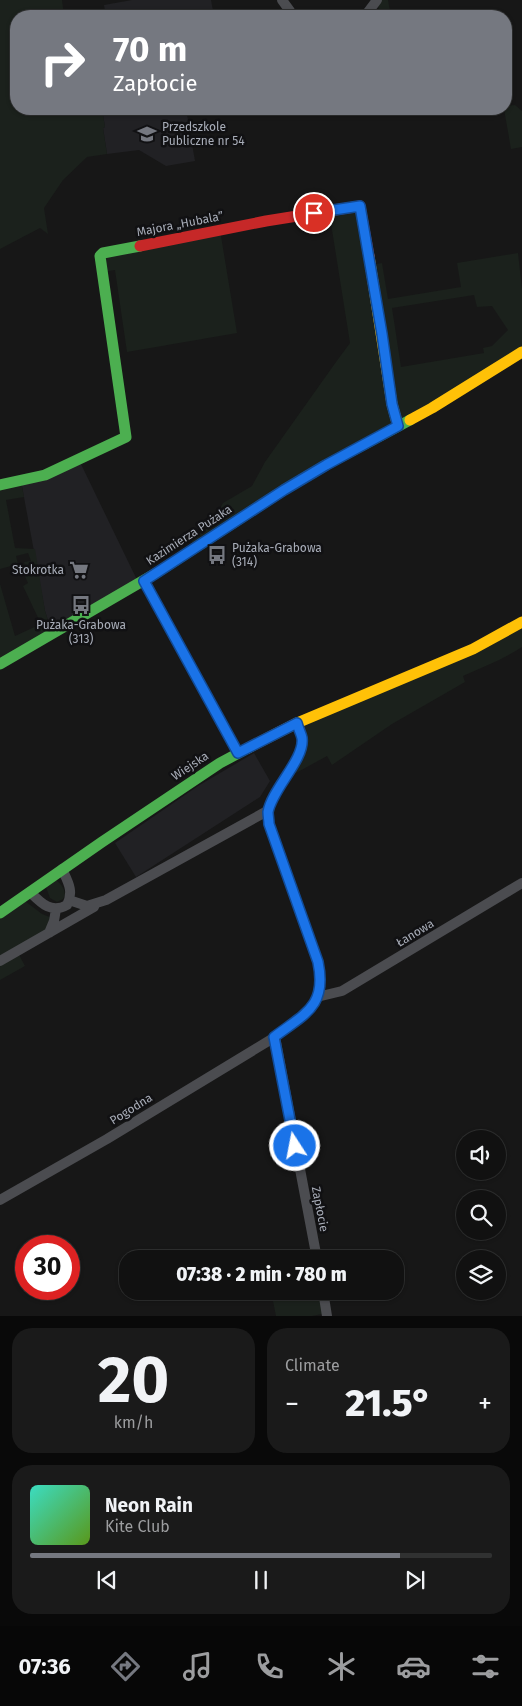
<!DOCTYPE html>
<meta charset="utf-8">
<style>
:root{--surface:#111;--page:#1a1a1a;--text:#f1f3f6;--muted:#9c9d9f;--line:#303131;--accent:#757880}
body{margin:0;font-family:"Fira Sans",sans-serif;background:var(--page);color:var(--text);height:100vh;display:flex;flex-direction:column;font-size:19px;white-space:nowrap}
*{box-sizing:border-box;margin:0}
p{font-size:16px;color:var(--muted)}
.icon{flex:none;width:28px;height:28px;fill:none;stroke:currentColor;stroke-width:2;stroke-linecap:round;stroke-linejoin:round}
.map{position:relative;height:1316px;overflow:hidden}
.panel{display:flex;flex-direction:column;gap:12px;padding:12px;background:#090909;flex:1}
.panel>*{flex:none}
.top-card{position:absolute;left:10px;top:10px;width:502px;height:105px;border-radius:20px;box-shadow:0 1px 4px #0004,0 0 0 1px var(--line);background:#757880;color:#fff;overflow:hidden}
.tools{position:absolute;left:456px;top:1130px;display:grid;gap:10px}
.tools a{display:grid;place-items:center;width:50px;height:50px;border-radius:50%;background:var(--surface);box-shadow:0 1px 4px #0004,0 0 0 1px var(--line);font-size:25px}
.speed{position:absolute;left:15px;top:1235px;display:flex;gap:10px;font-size:25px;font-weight:700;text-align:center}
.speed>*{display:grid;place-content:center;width:65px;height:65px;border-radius:50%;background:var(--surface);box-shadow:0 1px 4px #0004,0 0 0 1px var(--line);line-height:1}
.speed .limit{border:8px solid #d22;background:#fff;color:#111}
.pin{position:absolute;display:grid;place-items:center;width:42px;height:42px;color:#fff;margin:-21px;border:2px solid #fff;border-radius:50%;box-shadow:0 1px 5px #0007}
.me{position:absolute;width:55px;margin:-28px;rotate:349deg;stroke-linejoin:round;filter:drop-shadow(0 0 4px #0008)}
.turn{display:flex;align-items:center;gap:18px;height:105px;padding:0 20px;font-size:22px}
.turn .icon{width:65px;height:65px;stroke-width:2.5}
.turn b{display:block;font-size:35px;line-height:42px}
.big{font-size:38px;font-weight:800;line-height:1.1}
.panel .card{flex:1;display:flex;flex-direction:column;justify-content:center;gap:8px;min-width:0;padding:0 18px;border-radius:20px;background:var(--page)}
.panel .dial{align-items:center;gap:0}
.dial b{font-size:65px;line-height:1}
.song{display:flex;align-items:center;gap:15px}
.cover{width:60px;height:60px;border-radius:8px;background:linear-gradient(135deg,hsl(170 70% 55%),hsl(90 70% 35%))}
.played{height:5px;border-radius:2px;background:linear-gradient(90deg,var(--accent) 80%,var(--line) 80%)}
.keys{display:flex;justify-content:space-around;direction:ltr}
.heat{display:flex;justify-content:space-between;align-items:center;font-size:28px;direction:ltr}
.panel .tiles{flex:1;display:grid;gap:12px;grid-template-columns:1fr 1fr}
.card:last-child{grid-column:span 2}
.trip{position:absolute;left:119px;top:1250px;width:285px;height:50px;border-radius:20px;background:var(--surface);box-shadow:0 1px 4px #0004,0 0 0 1px var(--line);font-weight:800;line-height:50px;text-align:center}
.tabs{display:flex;height:80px;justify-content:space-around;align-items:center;background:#070707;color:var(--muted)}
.tabs .icon{width:35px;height:35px}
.tabs .on{color:var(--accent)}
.tabs b{font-size:22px;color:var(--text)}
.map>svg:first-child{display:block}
</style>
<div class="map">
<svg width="522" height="1316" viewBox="0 0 522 1316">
<rect width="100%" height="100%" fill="#171717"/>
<path fill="#212124" d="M132 0H211L214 16H106L104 5Z
M102 109H186L195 161 166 166 139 150 107 154 103 128 105 127Z
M79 460 139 584 52 633 45 611 21 481Z
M254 753 270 781 260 797 136 877 115 843 198 786Z"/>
<path fill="#1b211c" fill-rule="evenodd" d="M0 0H62L63 8 62 16H16V109H102L105 127 103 128 107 154 87 157 63 180 44 208 48 234 40 228 0 249Z
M377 0H388L391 16H380Z
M515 105 522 111V147L511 149 504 109H506V106Z
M360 206 370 265 382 263 388 299 461 287 457 263 518 253 522 289V352L196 548 191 540 210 526 223 503 252 486 265 462 336 362 350 343 329 211ZM474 295 477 307 492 306 508 330 492 346 483 348 484 353 401 367 392 308Z
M220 230 237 333 127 352 115 270 102 272 103 253Z
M21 481 24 497 6 500 15 548 35 549 45 611 52 633 0 664V584L15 636 41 624 23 586 28 583 23 572 27 571 24 562 31 561 28 553 16 556 18 564 0 569V485Z
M522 622V647C504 659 483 667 463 676L465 682 392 724 332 765 327 756 296 773 290 769 297 757V723Z
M55 879C61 884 68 891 63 899L57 902 50 898 44 882Z
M21 898 42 914 55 919 52 926 17 951 25 966 0 980V913Z
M315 1248 317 1259H267Z
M271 1291H323L327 1313 312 1316H276Z"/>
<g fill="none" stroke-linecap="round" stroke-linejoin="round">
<path stroke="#4b4c50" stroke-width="10" d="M282 0 290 11 291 16
M365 16 377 0
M144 581 238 753
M297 723C298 728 301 733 302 738 305 759 272 789 268 812 268 816 269 820 269 824L318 962C327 1006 306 1013 275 1037L317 1259
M30 892C41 903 51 914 67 905 74 891 68 882 62 869
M69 900 87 906 106 900 269 810
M49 933 54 921 56 909
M0 961 94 907
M317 997 342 991 522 883
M0 1200 107 1139 275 1037
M323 1291 327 1316"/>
<path stroke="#4caf50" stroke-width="11" d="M0 485 45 475 126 437 100 256 103 253 140 246
M0 664 158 572 284 490 326 465 410 420
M0 913 102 842 220 763 248 748"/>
<path stroke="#ffc107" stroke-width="11" d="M369 256 392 404 398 426
M410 420 432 408 522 352
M248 748 297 723 473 649 522 622"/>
<path stroke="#c62828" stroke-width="11" d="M140 246 266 221 360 206 369 256"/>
</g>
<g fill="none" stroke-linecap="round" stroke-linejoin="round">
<g stroke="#114b97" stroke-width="12">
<path id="route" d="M295 1146 274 1037C306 1013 327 1006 318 962L269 824C269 820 268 816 268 812 272 789 305 759 302 738 301 733 298 728 297 723L238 753 144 581 284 490 326 465 398 426 392 404 382 334 360 206 314 213"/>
</g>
<use href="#route" stroke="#1a73e8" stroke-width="9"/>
</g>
<defs>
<g id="school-bare" transform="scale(1.5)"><path d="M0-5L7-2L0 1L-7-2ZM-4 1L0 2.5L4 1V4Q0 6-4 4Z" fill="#757880" stroke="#111113" stroke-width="2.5" paint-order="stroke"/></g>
<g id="bus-bare" transform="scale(1.5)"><path d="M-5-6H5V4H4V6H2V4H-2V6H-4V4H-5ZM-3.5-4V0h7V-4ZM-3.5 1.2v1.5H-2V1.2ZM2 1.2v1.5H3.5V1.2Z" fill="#757880" stroke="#111113" stroke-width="2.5" paint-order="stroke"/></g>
<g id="supermarket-bare" transform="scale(1.5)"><path d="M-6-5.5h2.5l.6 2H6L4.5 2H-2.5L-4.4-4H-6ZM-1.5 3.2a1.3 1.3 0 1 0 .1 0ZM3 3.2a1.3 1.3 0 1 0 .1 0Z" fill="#757880" stroke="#111113" stroke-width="2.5" paint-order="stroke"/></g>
</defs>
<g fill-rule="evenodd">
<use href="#school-bare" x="147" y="134"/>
<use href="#bus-bare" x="217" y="555"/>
<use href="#supermarket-bare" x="79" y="570"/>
<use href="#bus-bare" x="81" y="605"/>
</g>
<g text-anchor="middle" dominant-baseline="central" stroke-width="5" stroke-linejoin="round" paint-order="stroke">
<g font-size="12" fill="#a8adb8" stroke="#111113" text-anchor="start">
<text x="162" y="127">Przedszkole<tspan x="162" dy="14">Publiczne nr 54</tspan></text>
<text x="232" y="548">Pużaka-Grabowa<tspan x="232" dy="14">(314)</tspan></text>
<text x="64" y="570" text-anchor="end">Stokrotka</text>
<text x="81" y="625" text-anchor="middle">Pużaka-Grabowa<tspan x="81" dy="14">(313)</tspan></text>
</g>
<g font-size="12" fill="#a8adb8" stroke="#111113">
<text transform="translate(180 224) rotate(-11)">Majora „Hubala”</text>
<text transform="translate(189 535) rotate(-33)">Kazimierza Pużaka</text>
<text transform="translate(190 766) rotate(-34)">Wiejska</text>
<text transform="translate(415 933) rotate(-31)">Łanowa</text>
<text transform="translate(131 1109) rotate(-32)">Pogodna</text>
<text transform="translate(320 1209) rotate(79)">Zapłocie</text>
</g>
</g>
</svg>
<div class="tools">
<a><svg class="icon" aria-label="sound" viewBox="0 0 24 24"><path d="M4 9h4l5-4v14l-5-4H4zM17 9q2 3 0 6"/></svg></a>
<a><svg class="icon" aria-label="search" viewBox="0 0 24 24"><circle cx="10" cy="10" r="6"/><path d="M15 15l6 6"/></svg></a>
<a><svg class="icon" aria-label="layers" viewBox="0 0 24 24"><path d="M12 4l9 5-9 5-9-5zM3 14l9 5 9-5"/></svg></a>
</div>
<div class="speed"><div class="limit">30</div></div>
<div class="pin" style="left:314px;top:213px;background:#d93025"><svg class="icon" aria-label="arrive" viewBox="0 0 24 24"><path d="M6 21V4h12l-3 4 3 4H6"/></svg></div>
<svg class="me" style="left:295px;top:1146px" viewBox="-20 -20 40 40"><circle r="17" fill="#1a73e8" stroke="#fff" stroke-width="3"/><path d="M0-11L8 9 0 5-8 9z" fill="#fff"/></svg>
<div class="trip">07:38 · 2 min · 780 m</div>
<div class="top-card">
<div class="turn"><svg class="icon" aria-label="right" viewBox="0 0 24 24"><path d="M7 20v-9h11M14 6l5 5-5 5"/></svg><div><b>70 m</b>Zapłocie</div></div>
</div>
</div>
<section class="panel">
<div class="tiles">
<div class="card dial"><b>20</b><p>km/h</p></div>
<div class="card"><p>Climate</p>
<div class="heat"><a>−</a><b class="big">21.5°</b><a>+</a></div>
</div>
<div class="card">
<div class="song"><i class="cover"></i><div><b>Neon Rain</b><p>Kite Club</p></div></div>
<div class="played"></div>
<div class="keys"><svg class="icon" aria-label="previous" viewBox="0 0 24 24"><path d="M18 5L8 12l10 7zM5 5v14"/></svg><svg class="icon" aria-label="pause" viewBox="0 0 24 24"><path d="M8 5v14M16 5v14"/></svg><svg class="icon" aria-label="next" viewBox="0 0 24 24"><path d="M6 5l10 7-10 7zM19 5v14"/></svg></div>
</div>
</div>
</section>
<nav class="tabs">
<b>07:36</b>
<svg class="icon on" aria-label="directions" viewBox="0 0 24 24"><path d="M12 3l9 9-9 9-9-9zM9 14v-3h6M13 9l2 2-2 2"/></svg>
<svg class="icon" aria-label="music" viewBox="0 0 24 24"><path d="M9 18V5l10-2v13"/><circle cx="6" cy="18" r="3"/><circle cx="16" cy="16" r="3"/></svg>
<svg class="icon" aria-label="phone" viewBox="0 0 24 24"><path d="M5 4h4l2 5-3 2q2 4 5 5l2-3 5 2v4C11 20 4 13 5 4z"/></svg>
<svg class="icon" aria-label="climate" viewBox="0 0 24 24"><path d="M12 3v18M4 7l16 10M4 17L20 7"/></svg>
<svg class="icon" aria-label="car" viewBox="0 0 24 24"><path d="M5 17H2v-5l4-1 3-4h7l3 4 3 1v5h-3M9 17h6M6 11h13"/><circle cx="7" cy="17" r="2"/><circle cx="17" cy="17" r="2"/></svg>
<svg class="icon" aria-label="filters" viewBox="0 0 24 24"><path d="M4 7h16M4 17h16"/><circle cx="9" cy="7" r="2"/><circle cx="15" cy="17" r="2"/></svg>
</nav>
